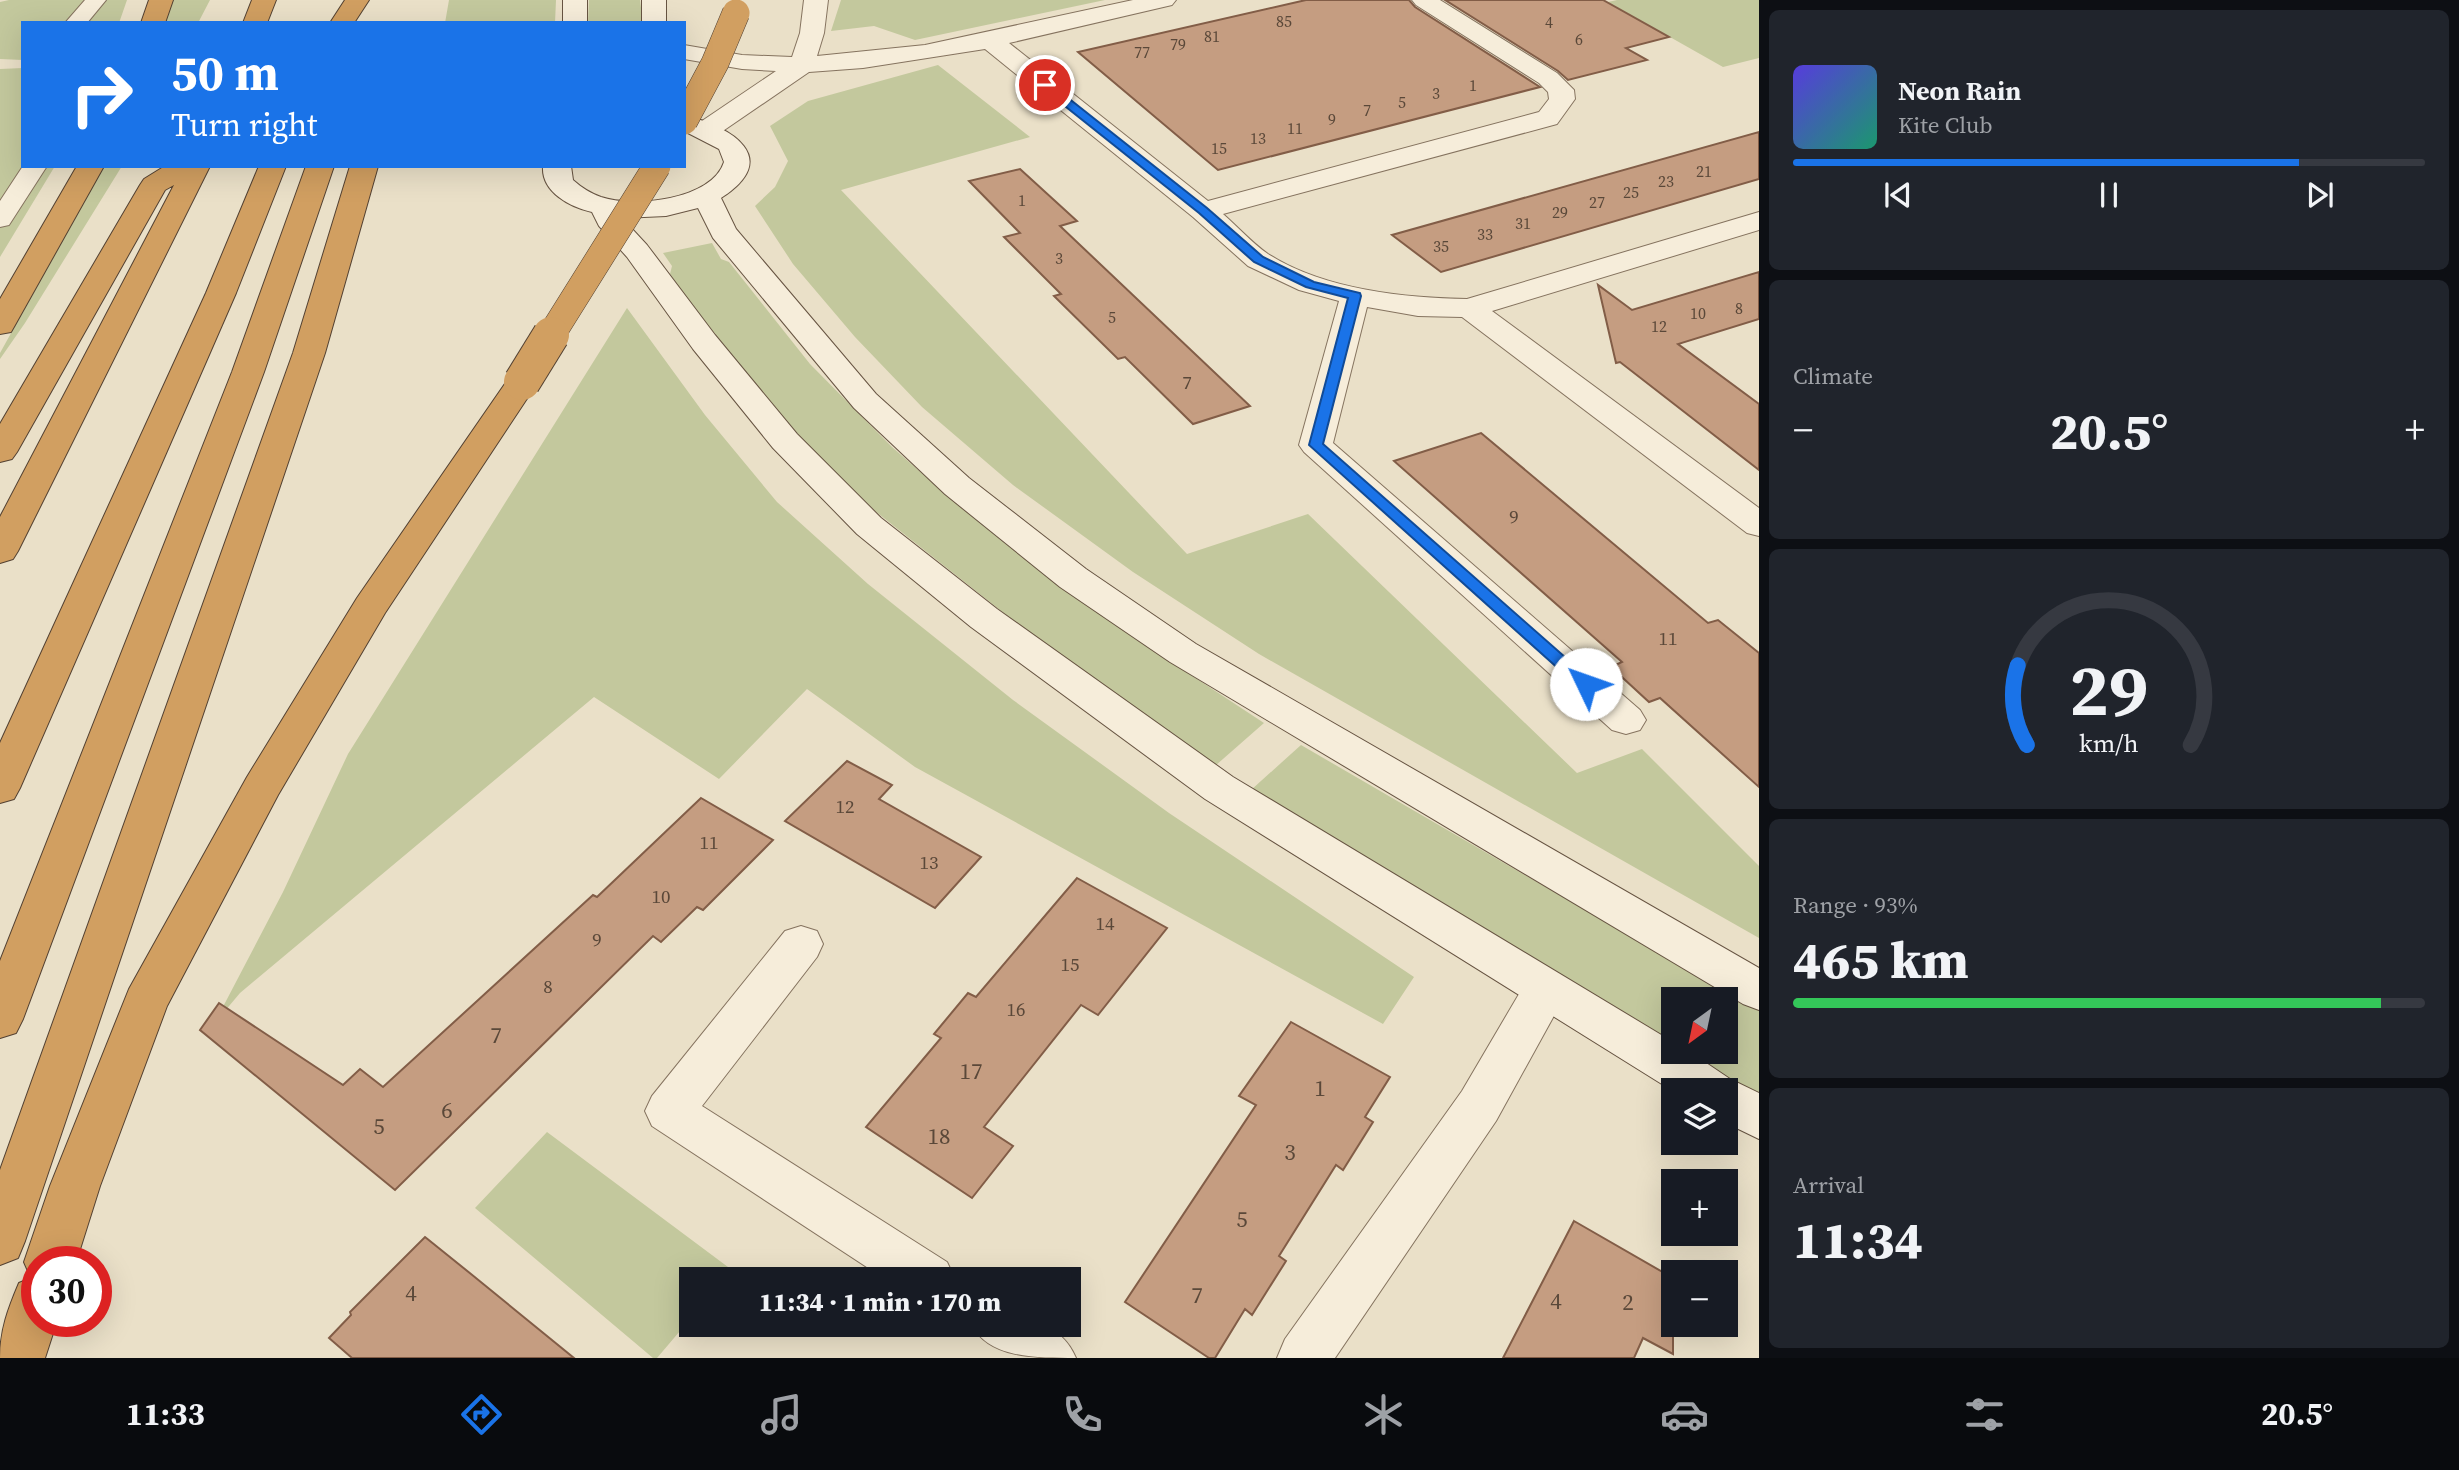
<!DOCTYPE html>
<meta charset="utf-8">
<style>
:root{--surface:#171b24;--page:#20242c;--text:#f1f3f6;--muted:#9ea1a6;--line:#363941;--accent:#1a73e8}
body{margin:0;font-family:"Source Serif 4",serif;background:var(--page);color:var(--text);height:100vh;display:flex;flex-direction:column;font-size:26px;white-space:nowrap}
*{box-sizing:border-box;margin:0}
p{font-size:23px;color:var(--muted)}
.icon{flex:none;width:38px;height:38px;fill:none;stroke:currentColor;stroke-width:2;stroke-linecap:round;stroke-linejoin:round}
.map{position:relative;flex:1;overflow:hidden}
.panel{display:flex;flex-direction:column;gap:10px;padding:10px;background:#0d0f14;width:700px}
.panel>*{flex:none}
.guide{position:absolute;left:21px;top:21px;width:665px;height:147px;border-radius:0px;box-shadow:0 7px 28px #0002;background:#1a73e8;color:#fff;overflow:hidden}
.needle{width:46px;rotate:213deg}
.tools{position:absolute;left:1661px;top:987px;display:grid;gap:14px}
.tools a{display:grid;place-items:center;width:77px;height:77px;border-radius:0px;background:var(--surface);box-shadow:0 7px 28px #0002;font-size:35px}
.speed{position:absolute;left:21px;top:1246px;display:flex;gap:14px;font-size:35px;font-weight:700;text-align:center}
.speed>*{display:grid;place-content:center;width:91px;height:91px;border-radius:50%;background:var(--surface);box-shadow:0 7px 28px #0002;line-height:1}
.speed .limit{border:10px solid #d22;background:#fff;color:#111}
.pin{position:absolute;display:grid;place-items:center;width:60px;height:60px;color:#fff;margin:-30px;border:4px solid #fff;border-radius:50%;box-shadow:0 2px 7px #0007}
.me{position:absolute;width:77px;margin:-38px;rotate:312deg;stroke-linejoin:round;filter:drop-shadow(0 0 5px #0008)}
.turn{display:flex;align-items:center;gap:24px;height:147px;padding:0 35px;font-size:32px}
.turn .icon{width:91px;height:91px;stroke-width:2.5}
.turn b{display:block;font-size:49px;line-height:60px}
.big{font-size:52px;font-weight:800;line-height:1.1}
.panel .tile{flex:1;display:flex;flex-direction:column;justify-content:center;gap:10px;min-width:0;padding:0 24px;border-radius:10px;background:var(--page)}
.panel .dial{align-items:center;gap:0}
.dial svg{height:182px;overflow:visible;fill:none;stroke:var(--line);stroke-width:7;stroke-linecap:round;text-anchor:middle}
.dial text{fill:var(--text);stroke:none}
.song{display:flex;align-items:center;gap:21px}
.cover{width:84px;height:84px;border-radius:10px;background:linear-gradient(135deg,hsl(250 70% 55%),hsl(160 70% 35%))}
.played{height:7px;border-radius:4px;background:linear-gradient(90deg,var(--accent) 80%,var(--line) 80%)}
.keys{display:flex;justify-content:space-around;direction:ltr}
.heat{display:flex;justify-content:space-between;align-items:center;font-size:38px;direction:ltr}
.charge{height:10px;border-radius:5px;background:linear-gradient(90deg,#34c759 93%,var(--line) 0)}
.trip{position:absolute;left:679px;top:1267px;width:402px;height:70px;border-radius:0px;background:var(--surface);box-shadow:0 7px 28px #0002;font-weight:800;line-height:70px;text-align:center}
.tabs{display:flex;height:112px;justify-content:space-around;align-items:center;background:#090b0e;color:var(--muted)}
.tabs .icon{width:49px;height:49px}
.tabs .current{color:var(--accent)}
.tabs b{font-size:32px;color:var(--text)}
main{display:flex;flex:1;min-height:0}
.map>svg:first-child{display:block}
</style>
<main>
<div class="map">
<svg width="1759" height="1358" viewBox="0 0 1759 1358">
<rect width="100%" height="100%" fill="#eae0c8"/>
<path fill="#c3c89d" d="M9 0H127L119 23H23V60L0 59V2Z
M168 0H210L198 23H162Z
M449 0H556L555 23H445Z
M589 0H640L643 23H588Z
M841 0H1105L915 40 874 26 831 31Z
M1617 0H1759V58L1723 67 1608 2Z
M938 65 1030 137 841 190 1187 554 1308 514 1577 773 1642 749 1759 866V938L1259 654 1133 572 1013 485 922 407 855 337 793 264 755 206 775 187 788 161 770 126 808 101Z
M23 68V166H55L0 257V69Z
M104 166H122L25 323 0 359V353Z
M712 243 721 259 729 262 810 364 892 447 949 497 1156 652 1264 723 1215 766 1015 622 875 511 806 443 755 386 707 327 670 274 672 266 663 253Z
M627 308 705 415 777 502 868 584 1013 700 1169 813 1414 977 1383 1024 915 767 807 689 719 779 594 697 240 993 214 1024 283 892 348 754Z
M1301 745 1759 1011V1102L1675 1052H1726V999H1673V1051L1251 790Z
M547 1132 732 1270 724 1279H691V1318L657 1358H653L475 1208Z"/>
<path fill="#c59d81" stroke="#825d47" stroke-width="2" d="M1306 0H1409L1415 7 1540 87 1218 170 1078 52Z
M1445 0H1603L1669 37 1626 48 1647 60 1568 80 1558 71Z
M1759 132V179L1441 272 1392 235Z
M1020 169 1077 221 1060 226 1250 406 1193 424 1125 357 1118 359 1054 296 1061 294 1004 237 1020 233 969 181Z
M1759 272V319L1678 344 1759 404V470L1620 362 1616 363 1598 285 1632 310Z
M1481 433 1708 623 1718 620 1759 653V787L1660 698 1649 702 1611 667 1622 662 1394 461Z
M847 761 892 785 879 799 981 857 935 908 785 821Z
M701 798 773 840 703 910 697 907 661 942 653 936 395 1190 200 1030 219 1003 343 1085 360 1069 383 1087 593 895 597 897Z
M1077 878 1167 928 1098 1015 1081 1005 984 1127 1013 1146 972 1198 866 1127 941 1038 934 1034 968 993 976 997Z
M1291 1022 1390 1077 1365 1117 1373 1122 1343 1170 1336 1165 1279 1256 1286 1261 1252 1315 1245 1309 1215 1358H1209L1125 1302 1256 1105 1239 1096Z
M1574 1221 1673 1278V1354L1643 1338 1634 1358H1503Z
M425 1237 471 1274 574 1358H352L329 1338 351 1315 350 1312Z"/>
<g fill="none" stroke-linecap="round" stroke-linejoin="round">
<g stroke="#85735f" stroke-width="2">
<path id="lane" d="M85 0H106L87 23H65Z
M23 166H47L9 225 0 227V201Z"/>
</g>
<g stroke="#85735f" stroke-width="2">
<path id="street" d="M804 0H828L824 33 817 56 925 45 1133 0H1176L1172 5 1009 43 1208 201 1539 112 1549 99 1548 92 1539 83 1416 5 1412 0H1440L1557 73 1574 90 1575 99 1557 124 1223 214C1238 227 1252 243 1268 254 1322 289 1404 298 1467 299L1759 212V230L1492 311 1759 508V536L1747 533 1462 317 1418 316 1367 307 1333 443 1640 710 1646 720 1640 730 1626 734 1612 730 1304 452 1299 445 1339 301 1299 290 1248 266 1193 217 985 49 863 68 809 72 717 135 708 137 699 135 695 129 699 123 776 71 742 69 684 59V45L742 55 792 57 800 33Z
M801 926 817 931 823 944 817 957 702 1106 947 1262 955 1279H885L652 1126 645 1111 652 1096 785 931Z
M1545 971 1561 977 1568 990 1561 1003 1496 1121 1335 1358H1277L1285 1339 1462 1091 1529 977Z
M972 1325C1014 1325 1056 1312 1076 1358 1035 1358 989 1358 972 1325Z"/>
</g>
<g stroke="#675442" stroke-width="2">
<path id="secondary" d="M563 0H587V23H563Z
M642 0H666V23H642Z
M684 115C732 127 783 158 721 198L736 229 876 394 969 478 1086 569 1196 644 1759 968V1010L1743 1004 1170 662 1060 587 945 494 854 408 713 238 698 208 666 216 622 218 647 245 715 335 797 434 881 518 997 609 1233 777 1673 1042V1052H1690L1730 1079 1759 1093V1139L1726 1123V1090L1673 1091 1205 799 971 627 857 534 773 448 693 349 627 257 599 226 592 212C570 207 541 192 543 166H571L573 180C582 188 590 193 601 197 634 208 712 200 724 162L719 149 684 131Z"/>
</g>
<g stroke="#534132" stroke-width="2">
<path id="highway" d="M149 0H173L165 23H141Z
M252 0H276L267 23H243Z
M345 0H369L354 23H330Z
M77 166H104L15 325 11 332 0 334V299Z
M165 166H210L18 551 13 559 0 563V517L174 185 165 190 17 452 12 459 0 462V424L140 185 144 179Z
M259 166H286L236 293 20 788 14 799 0 803V743L206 293Z
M306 166H334L264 372 23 1019 16 1033 0 1038V961L232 372Z
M350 166H378L325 353 25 1241 18 1258 0 1265V1170L293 353Z
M522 372 533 375 538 382 385 613 278 795 167 1006 100 1186 76 1262H37V1321H57L45 1358H0C0 1330 8 1309 19 1283L31 1278 24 1262 50 1186 129 989 247 777 357 598 511 375Z"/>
</g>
<use href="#lane" fill="#f6edda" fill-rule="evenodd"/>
<use href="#street" fill="#f6edda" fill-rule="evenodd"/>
<use href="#secondary" fill="#f6edda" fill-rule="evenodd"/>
<use href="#highway" fill="#d19f61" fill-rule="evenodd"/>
<g stroke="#534132" stroke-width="28" stroke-linecap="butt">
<path id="highway-bridge-far1" d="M684 121 715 63 736 13
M550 337 657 166"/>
</g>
<g stroke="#534132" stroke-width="38" stroke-linecap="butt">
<path id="highway-bridge" d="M522 382 551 335"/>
</g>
<use href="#highway-bridge-far1" stroke="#d19f61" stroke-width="27"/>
<use href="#highway-bridge" stroke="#d19f61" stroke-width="36"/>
</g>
<path fill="#1a73e8" stroke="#114b97" stroke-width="2" d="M1041 82H1048L1207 208 1263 257 1314 282 1360 293 1361 296 1323 444 1591 680 1594 684 1591 688H1580L1309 445 1348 298 1306 287 1254 262 1199 213 1041 87Z"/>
<g text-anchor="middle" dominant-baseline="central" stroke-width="5" stroke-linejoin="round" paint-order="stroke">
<g font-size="16" fill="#5a4839">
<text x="1284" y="21">85</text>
<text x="1549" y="22">4</text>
<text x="1212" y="36">81</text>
<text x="1579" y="39">6</text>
<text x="1178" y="44">79</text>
<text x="1142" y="52">77</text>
<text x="1473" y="85">1</text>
<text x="1436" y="93">3</text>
<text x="1402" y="102">5</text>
<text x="1367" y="110">7</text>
<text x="1332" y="119">9</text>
<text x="1295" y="128">11</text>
<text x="1258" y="138">13</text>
<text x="1219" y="148">15</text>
<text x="1704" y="171">21</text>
<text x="1666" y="181">23</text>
<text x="1631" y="192">25</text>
<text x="1022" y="200">1</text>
<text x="1597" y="202">27</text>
<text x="1560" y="212">29</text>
<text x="1523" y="223">31</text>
<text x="1485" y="234">33</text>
<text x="1441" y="246">35</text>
<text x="1059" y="258">3</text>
<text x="1739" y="308">8</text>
<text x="1698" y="313">10</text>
<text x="1112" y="317">5</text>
<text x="1659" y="326">12</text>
</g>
<g font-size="19" fill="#5a4839">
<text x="1187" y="382">7</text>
<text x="1514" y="516">9</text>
<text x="1668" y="638">11</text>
<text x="845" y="806">12</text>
<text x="709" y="842">11</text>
<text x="929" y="862">13</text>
<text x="661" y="896">10</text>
<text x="1105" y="923">14</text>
<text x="597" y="939">9</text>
<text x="1070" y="964">15</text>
<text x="548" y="986">8</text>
<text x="1016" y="1009">16</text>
</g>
<g font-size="23" fill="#5a4839">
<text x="496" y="1035">7</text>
<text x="971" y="1071">17</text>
<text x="1320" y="1088">1</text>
<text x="447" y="1110">6</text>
<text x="379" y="1126">5</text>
<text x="939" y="1136">18</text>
<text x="1290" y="1152">3</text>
<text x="1242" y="1219">5</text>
<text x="411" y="1293">4</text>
<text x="1197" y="1295">7</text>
<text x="1556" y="1301">4</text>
<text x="1628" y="1302">2</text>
</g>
</g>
</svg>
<div class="tools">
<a><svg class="needle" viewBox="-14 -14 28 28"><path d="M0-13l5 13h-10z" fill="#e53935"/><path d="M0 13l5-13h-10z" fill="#9ea1a6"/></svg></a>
<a><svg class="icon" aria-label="layers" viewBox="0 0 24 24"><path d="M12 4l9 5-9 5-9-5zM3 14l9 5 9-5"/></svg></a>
<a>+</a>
<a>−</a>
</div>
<div class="speed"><div class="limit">30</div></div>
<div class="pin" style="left:1045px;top:85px;background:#d93025"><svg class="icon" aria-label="arrive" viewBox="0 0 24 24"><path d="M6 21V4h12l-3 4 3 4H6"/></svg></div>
<svg class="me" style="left:1586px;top:684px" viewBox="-20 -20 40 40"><circle r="19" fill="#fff"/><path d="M0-13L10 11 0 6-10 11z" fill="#1a73e8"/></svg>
<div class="trip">11:34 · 1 min · 170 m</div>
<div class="guide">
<div class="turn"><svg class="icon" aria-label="right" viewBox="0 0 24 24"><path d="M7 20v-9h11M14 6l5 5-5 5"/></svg><div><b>50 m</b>Turn right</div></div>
</div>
</div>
<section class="panel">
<div class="tile">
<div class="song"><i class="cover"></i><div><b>Neon Rain</b><p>Kite Club</p></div></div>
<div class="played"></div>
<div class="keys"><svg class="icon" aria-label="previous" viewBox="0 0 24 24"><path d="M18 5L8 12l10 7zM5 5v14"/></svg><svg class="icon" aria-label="pause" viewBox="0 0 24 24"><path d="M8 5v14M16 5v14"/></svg><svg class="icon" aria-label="next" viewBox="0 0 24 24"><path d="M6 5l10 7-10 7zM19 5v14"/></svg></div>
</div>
<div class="tile"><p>Climate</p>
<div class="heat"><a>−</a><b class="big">20.5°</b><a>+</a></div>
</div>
<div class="tile dial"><svg viewBox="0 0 100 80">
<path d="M14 69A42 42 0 1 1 86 69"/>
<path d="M14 69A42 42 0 0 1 10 34" stroke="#1a73e8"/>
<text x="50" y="56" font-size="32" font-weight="700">29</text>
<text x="50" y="72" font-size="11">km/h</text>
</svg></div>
<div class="tile"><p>Range · 93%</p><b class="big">465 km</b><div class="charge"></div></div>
<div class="tile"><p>Arrival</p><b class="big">11:34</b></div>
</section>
</main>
<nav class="tabs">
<b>11:33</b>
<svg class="icon current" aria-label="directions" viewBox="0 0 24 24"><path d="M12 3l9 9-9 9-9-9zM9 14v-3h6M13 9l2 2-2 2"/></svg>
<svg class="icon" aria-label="music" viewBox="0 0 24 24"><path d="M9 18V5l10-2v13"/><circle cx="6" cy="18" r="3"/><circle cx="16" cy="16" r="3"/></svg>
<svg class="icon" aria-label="phone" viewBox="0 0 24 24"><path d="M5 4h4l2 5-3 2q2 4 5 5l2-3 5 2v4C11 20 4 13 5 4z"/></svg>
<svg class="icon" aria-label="climate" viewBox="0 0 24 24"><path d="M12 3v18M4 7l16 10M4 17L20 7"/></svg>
<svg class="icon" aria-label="car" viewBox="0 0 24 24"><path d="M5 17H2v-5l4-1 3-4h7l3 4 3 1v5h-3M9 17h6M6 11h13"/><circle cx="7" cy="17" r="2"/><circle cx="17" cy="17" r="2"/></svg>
<svg class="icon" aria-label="filters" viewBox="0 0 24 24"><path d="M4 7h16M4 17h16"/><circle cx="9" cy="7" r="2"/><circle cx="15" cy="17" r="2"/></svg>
<b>20.5°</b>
</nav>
